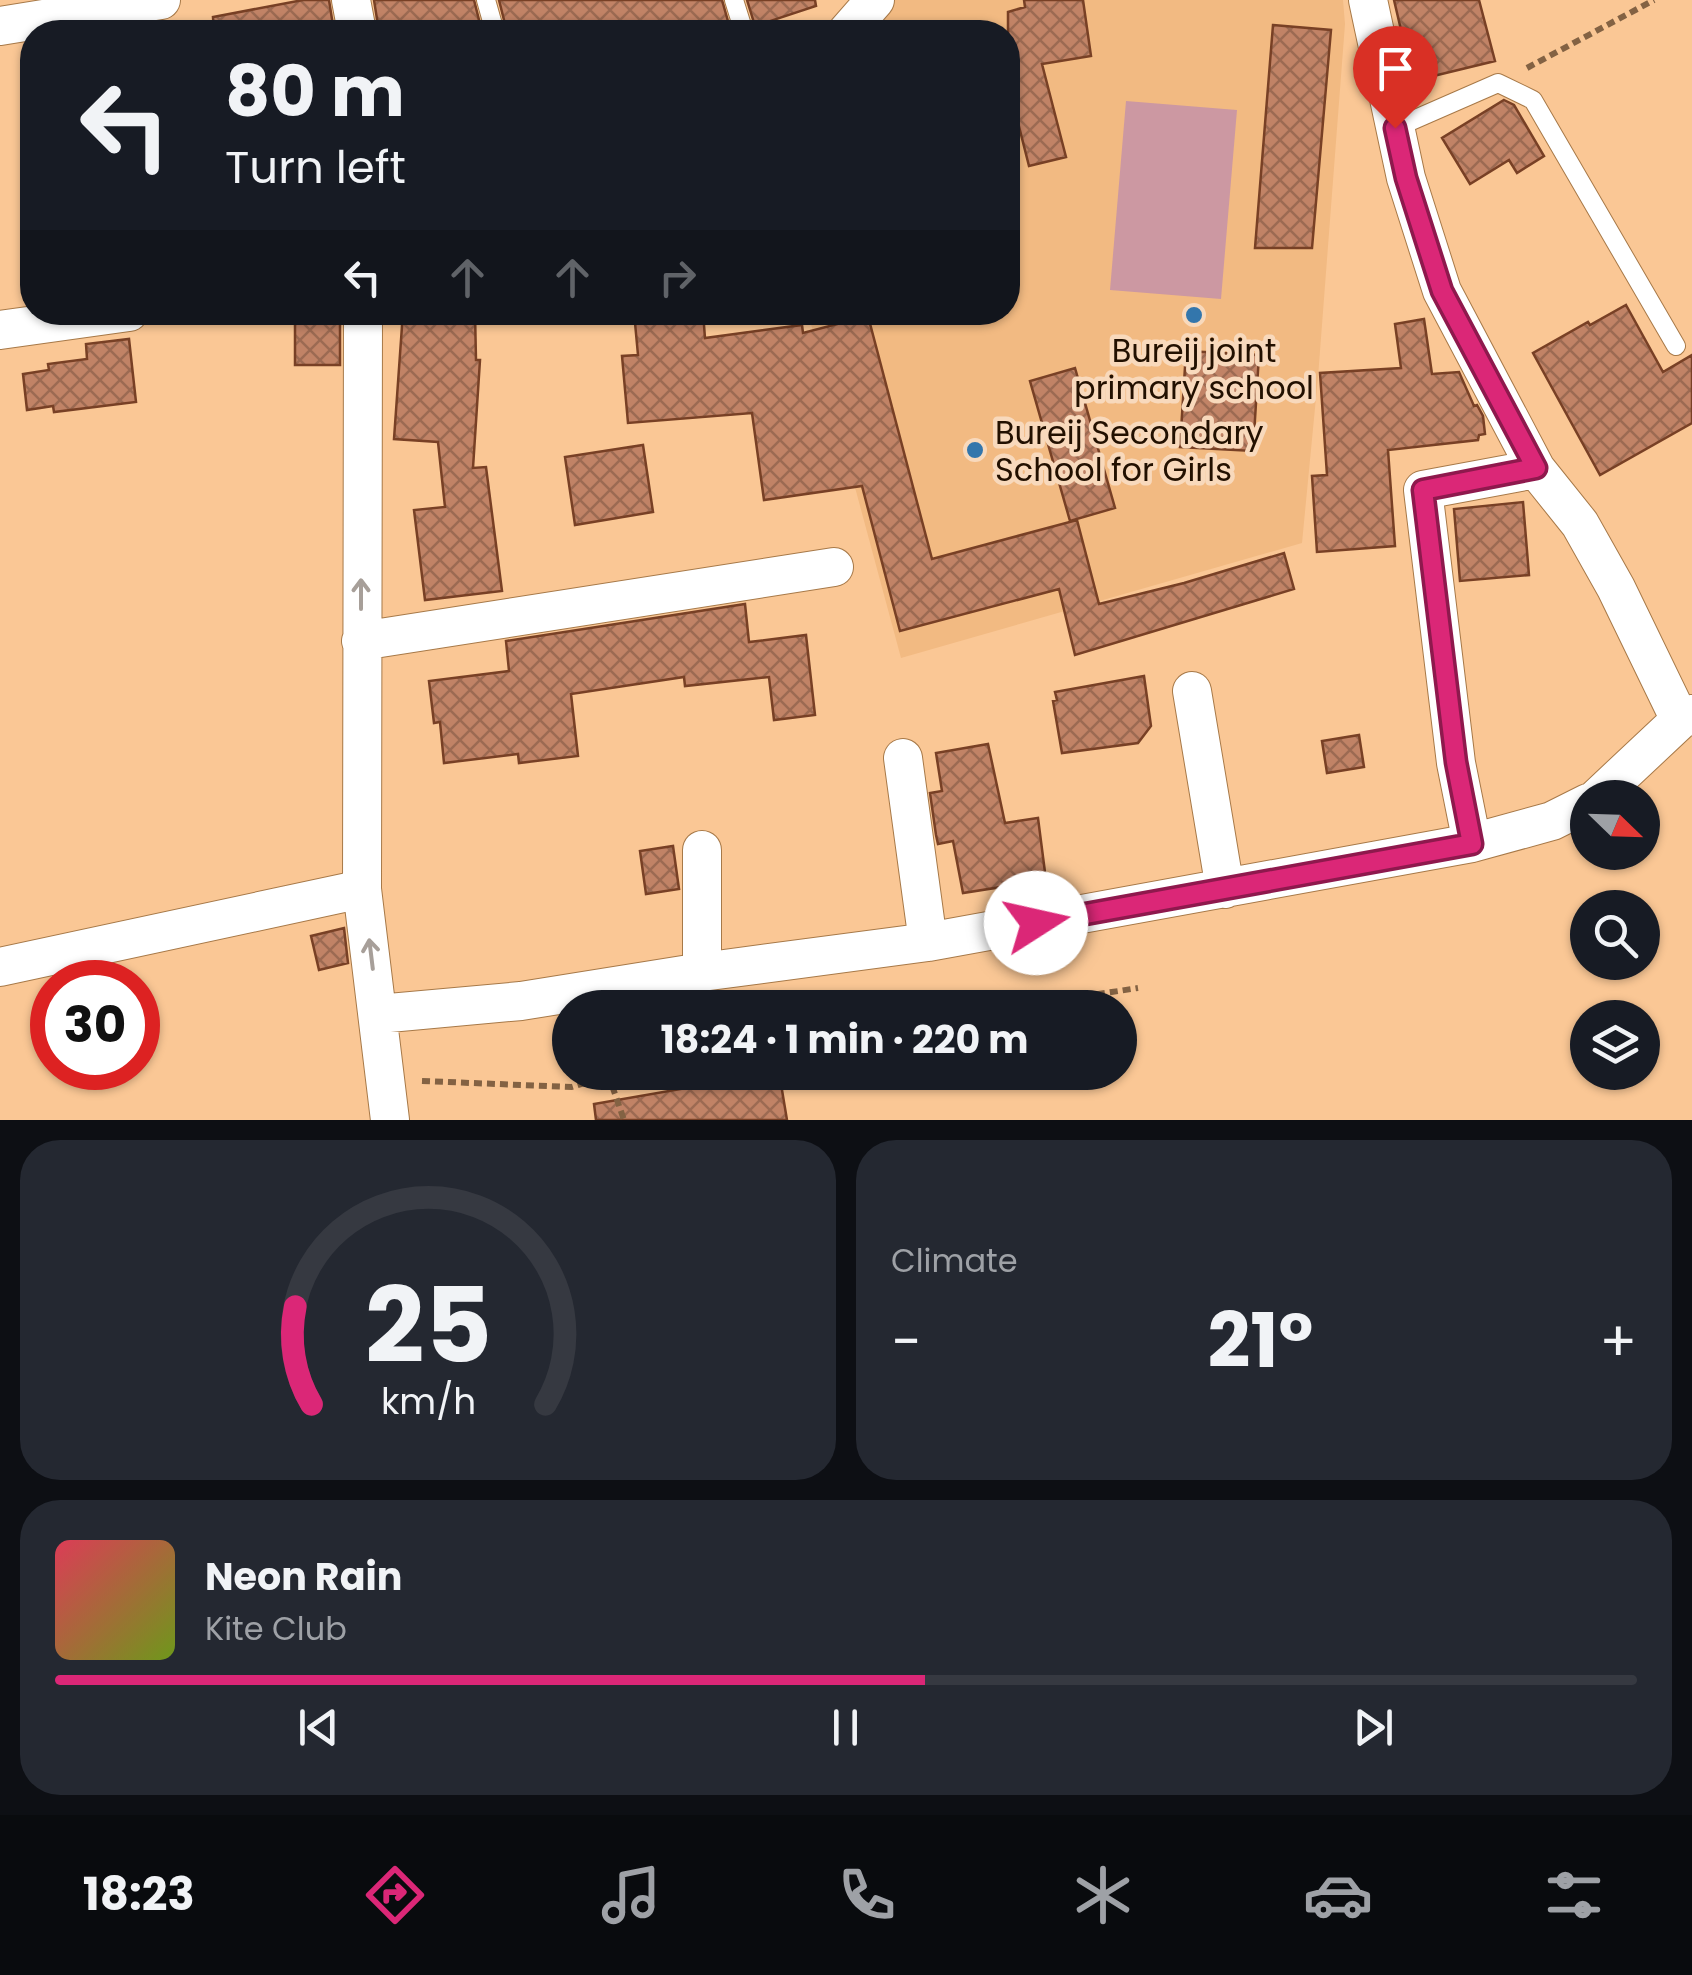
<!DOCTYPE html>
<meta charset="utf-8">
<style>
:root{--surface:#171b24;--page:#242831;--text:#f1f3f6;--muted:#9ea1a6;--line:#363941;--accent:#db2777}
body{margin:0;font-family:Poppins,sans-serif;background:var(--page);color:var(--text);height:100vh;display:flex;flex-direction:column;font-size:38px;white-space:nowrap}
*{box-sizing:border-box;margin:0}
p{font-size:32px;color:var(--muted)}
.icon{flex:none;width:55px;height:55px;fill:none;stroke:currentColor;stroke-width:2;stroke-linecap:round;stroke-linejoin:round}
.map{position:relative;height:1120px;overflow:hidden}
.sheet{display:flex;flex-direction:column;gap:20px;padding:20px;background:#0d0f14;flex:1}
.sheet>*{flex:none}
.top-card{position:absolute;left:20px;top:20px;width:1000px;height:305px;border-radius:40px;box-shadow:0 2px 8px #0004;background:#171b24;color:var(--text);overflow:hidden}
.needle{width:65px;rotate:113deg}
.tools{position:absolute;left:1570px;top:780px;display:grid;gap:20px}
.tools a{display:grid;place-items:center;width:90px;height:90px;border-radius:50%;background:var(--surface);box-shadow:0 2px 8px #0004;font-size:50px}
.speed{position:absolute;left:30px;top:960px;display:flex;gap:20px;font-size:50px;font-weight:700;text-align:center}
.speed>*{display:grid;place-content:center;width:130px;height:130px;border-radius:50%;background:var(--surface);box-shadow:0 2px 8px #0004;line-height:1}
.speed .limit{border:15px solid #d22;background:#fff;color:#111}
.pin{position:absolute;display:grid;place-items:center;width:85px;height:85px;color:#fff;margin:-102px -42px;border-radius:50% 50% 50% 0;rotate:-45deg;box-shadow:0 0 10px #0007}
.pin .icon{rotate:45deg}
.me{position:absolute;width:110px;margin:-55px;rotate:80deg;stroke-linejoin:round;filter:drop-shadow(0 0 8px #0008)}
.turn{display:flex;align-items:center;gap:35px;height:210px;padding:0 40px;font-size:45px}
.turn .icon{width:130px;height:130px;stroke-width:2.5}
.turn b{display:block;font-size:70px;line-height:85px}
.lanes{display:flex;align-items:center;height:95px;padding:0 40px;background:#0003;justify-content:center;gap:50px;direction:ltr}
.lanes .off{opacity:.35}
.big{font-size:75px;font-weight:700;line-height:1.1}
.sheet .widget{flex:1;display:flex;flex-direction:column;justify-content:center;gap:15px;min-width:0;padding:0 35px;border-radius:40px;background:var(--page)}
.sheet .dial{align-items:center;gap:0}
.dial svg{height:260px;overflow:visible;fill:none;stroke:var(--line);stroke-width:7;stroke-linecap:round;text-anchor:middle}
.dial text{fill:var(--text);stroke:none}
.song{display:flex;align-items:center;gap:30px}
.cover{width:120px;height:120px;border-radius:15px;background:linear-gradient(135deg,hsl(350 70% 55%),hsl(80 70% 35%))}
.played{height:10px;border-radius:5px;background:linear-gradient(90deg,var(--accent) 55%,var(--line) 55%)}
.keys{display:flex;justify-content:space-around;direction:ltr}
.heat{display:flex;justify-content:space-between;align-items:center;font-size:55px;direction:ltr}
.sheet .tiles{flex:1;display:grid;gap:20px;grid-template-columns:1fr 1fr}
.widget:last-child{grid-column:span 2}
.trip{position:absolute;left:552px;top:990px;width:585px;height:100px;border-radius:50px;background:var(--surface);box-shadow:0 2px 8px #0004;font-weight:700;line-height:100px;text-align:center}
.tabs{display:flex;height:160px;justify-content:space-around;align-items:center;background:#090b0e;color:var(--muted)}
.tabs .icon{width:70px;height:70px}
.tabs .selected{color:var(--accent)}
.tabs b{font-size:45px;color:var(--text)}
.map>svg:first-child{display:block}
</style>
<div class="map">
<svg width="1692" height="1120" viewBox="0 0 1692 1120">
<defs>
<pattern id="building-cross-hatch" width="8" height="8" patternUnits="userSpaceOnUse" patternTransform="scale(2.5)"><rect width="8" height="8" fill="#c18366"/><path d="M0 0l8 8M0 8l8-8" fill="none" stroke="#9c6a52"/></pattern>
</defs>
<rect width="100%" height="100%" fill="#fac795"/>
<path fill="#f2ba82" d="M891 0H1343L1345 24 1318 377 1302 543 901 658 808 313 1008 312V32H861Z"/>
<path fill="#cc98a2" d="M1126 101 1237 110 1221 299 1110 290Z"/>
<path fill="url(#building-cross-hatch)" stroke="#784025" stroke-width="2.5" d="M303 0H329L334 32H214L213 17Z
M374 0H474L482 32H379Z
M499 0H722L731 32H507Z
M747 0H815L816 6 755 26Z
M1024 0H1083L1091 56 1042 64 1066 157 1029 166 1008 83V12L1025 7Z
M1394 0H1479L1495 61 1413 81Z
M1273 25 1331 30 1312 248H1255Z
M1504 100 1514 105 1544 156 1517 173 1509 160 1470 184 1442 138Z
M1626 305 1663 372 1692 355V423L1600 475 1533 353 1588 322 1590 325Z
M403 312H475L476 360H480L473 468 486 467 502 591 425 600 414 510 445 507 438 442 394 439Z
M634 312H703L705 338 802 325 803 333 868 316 932 559 1077 520 1099 604 1184 583 1284 553 1294 589 1075 655 1059 589 900 631 862 486 764 500 752 413 628 423 622 356 638 355Z
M295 315H340V365H295Z
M1424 319 1432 374 1459 372 1474 406 1477 405 1483 416 1485 434 1479 435 1478 440 1388 450 1395 546 1317 552 1312 476 1327 475 1320 373 1401 368 1395 324Z
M129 339 136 402 54 412 53 406 27 410 23 374 49 370 48 364 87 359 86 344Z
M1186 351 1259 355 1253 451 1180 447Z
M1075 368 1115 508 1070 521 1030 381Z
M643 445 653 512 575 525 565 457Z
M1523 502 1529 575 1460 581 1454 509Z
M745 604 749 642 806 635 815 715 774 720 769 677 685 686 684 677 571 694 578 756 519 763 518 754 444 763 440 722 434 723 429 681 509 671 506 641Z
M1144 676 1151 726 1138 743 1062 753 1053 701 1057 700 1055 692Z
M1359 735 1364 767 1327 773 1322 741Z
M988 744 1005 823 1038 818 1046 880 963 893 953 841 938 844 936 835 930 793 942 791 936 753Z
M673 846 679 889 646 894 640 851Z
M344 928 348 963 319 970 311 936Z
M779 1072 787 1120H596L594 1104Z"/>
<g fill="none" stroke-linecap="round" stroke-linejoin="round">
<g stroke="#a77948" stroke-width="20">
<path id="lane" d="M486 0 495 32
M734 0 744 32
M1395 128 1498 83 1533 100 1676 346"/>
</g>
<g stroke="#a77948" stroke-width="40">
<path id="street" d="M351 0 357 32
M0 26 161 0
M847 32 875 0
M363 312 362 889 390 1120
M0 330 129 312
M1536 469 1580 524 1616 588 1680 720
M361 641 834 567
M1192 691 1225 889
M903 758 928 942
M1597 798 1680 720 1692 714
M1472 843 1552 821 1588 803
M702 850V972
M0 967 362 889
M378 1014 521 1001 702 972 928 942 1472 843 1456 763 1423 490 1536 469 1442 291 1406 178 1368 0"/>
</g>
<path stroke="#836243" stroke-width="6" stroke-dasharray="8 5" stroke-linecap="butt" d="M1527 68 1654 0
M1007 1008 1138 988
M608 1074 624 1120
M422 1081 572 1087 619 1072"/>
<use href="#lane" stroke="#fff" stroke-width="18"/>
<use href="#street" stroke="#fff" stroke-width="38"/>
</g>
<defs><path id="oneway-shaft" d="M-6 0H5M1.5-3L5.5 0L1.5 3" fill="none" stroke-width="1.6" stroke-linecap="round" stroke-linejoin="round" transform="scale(2.5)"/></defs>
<g stroke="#a79f99">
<use href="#oneway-shaft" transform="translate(361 594) rotate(-90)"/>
<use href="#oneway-shaft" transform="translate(371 954) rotate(-97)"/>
</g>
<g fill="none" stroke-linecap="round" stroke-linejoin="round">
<g stroke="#8e194d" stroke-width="25">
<path id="route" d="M1036 923 1472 844 1456 762 1423 490 1536 468 1442 291 1406 178 1395 128"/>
</g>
<use href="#route" stroke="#db2777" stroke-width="18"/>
</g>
<g fill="#3376ac" stroke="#f8d9bc" stroke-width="4">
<circle cx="1194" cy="315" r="10"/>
<circle cx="975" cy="450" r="10"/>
</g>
<g text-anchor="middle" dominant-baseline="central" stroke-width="9" stroke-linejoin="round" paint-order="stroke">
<g font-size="32" fill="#221000" stroke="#f8d9bc">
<text x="1194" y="350">Bureij joint<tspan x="1194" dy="37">primary school</tspan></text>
<text x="995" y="432" text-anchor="start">Bureij Secondary<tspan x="995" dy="37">School for Girls</tspan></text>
</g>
</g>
</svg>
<div class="tools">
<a><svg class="needle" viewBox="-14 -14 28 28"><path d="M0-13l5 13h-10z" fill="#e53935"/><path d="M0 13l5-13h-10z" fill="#9ea1a6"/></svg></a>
<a><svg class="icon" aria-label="search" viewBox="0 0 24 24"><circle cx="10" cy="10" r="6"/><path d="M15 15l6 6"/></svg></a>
<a><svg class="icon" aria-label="layers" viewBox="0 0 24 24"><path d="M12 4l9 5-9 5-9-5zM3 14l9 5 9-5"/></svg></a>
</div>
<div class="speed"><div class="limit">30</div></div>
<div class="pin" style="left:1395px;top:128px;background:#d93025"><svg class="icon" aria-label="arrive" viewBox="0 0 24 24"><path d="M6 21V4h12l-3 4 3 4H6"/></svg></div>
<svg class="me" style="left:1036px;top:923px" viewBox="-20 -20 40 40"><circle r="19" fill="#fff"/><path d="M0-13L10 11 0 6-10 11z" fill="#db2777"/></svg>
<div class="trip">18:24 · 1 min · 220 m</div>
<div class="top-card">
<div class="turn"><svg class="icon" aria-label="left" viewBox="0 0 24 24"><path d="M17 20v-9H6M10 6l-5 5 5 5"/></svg><div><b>80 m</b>Turn left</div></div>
<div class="lanes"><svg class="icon" aria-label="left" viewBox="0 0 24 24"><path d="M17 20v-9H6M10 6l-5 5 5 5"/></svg><svg class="icon off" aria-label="ahead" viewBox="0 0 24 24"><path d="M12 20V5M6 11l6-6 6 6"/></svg><svg class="icon off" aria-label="ahead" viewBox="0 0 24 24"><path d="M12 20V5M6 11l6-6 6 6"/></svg><svg class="icon off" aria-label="right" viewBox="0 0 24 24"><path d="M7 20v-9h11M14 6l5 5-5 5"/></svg></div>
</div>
</div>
<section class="sheet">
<div class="tiles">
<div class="widget dial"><svg viewBox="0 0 100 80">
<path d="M14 69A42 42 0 1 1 86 69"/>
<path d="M14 69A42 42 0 0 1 9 39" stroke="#db2777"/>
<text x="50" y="56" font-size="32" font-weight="700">25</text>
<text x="50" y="72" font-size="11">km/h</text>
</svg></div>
<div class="widget"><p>Climate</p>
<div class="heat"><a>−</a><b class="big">21°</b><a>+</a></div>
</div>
<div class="widget">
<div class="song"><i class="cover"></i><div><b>Neon Rain</b><p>Kite Club</p></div></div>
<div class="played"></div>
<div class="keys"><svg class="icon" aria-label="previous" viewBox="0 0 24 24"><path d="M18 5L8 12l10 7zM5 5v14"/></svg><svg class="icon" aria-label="pause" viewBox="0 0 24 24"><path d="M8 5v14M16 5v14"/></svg><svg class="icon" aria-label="next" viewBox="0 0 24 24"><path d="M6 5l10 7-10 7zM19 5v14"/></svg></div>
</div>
</div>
</section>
<nav class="tabs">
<b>18:23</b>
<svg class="icon selected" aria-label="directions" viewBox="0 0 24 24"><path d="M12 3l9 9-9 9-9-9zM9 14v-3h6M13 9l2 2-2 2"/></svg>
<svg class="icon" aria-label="music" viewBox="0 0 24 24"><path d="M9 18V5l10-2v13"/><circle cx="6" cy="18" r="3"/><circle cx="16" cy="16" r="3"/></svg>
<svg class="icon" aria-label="phone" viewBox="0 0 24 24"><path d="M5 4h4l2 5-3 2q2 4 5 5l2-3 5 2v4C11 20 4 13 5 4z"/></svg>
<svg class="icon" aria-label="climate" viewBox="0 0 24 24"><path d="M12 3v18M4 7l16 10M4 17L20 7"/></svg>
<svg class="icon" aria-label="car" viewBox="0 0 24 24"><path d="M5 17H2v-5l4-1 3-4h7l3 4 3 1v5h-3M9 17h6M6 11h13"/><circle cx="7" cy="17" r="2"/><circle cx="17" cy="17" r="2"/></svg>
<svg class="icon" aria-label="filters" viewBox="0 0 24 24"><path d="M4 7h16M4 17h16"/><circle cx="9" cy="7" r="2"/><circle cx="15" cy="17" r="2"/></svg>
</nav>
